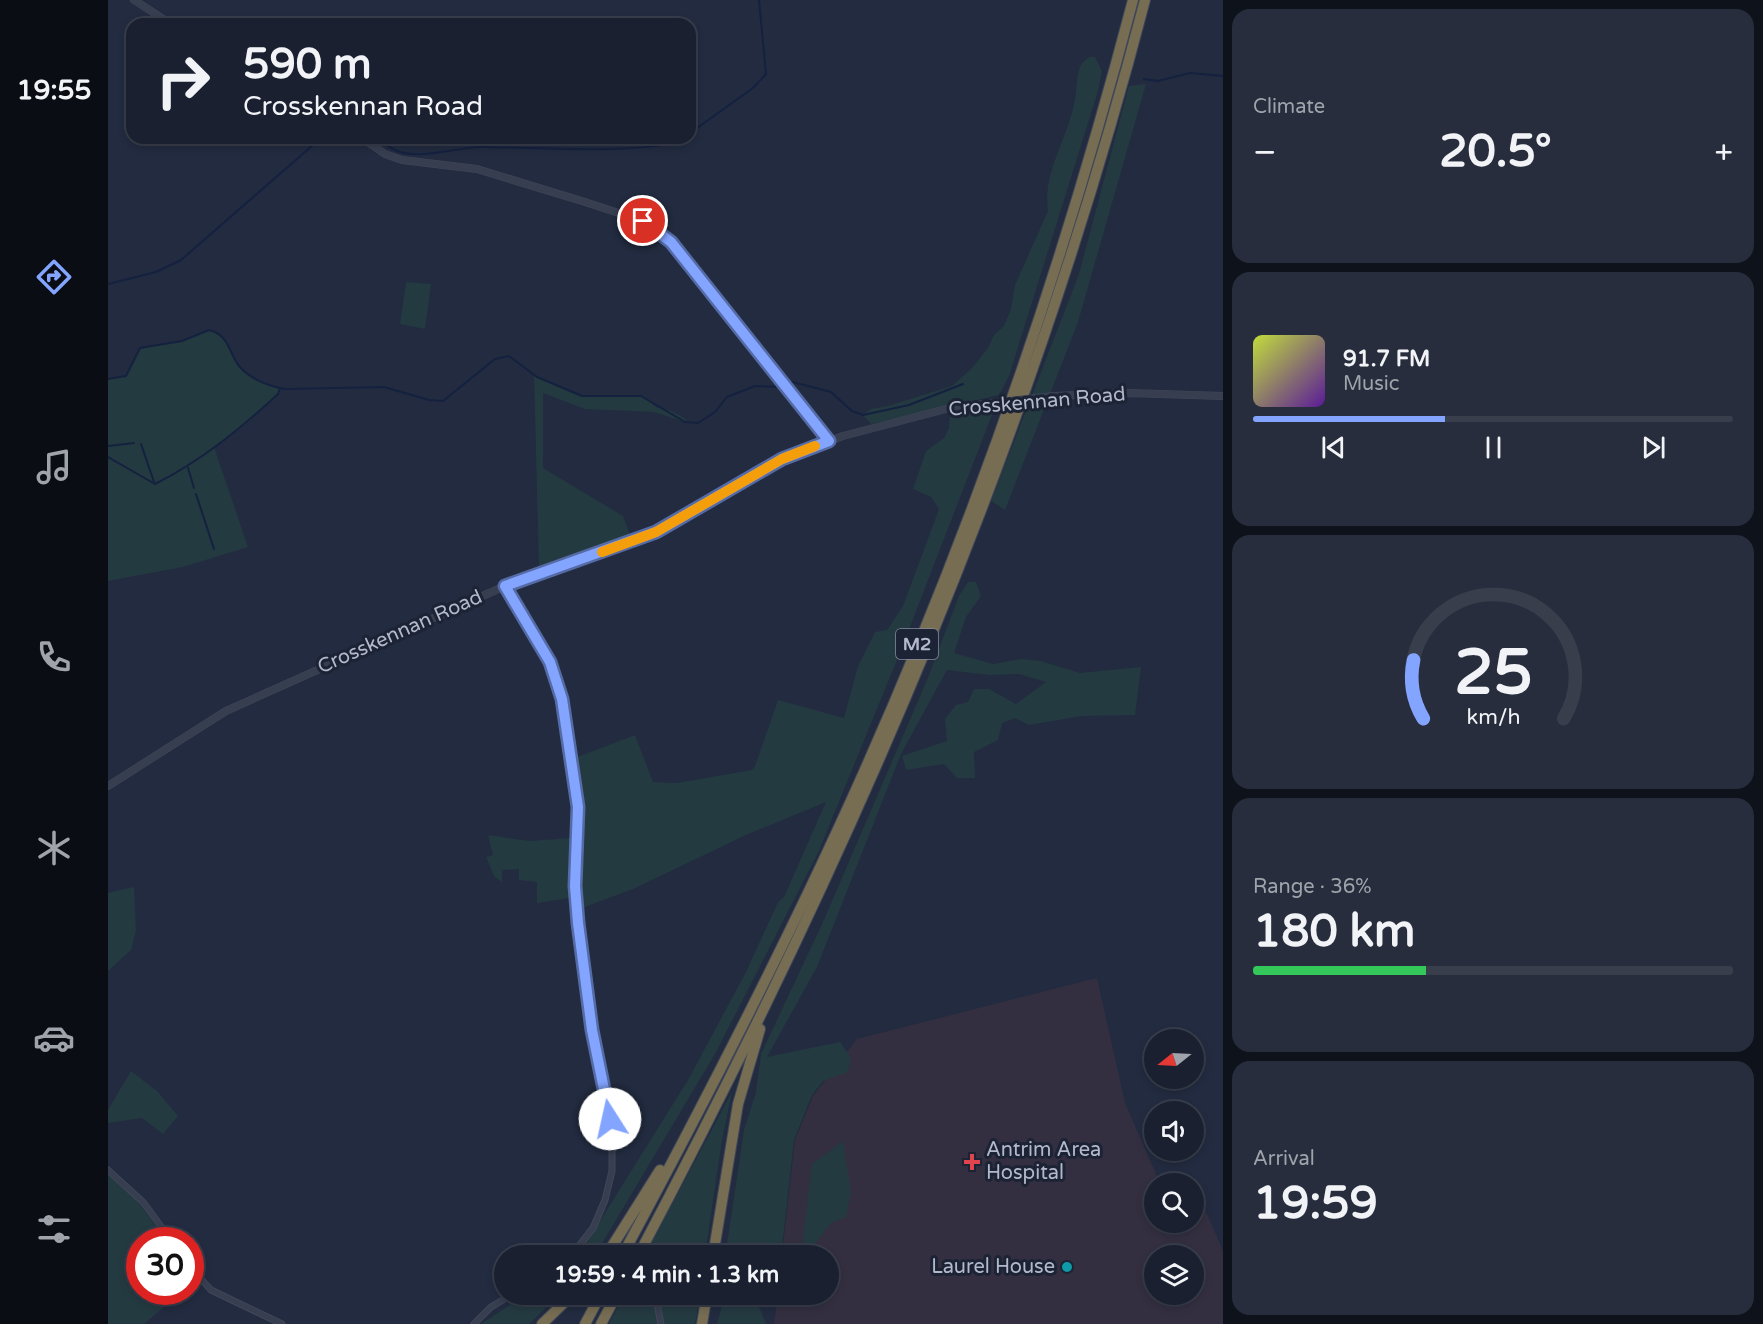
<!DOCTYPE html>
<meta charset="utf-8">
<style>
:root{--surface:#1a2030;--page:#272d3c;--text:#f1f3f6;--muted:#9fa3ab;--line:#383e4c;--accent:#83a4ff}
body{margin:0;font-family:"Varela Round",sans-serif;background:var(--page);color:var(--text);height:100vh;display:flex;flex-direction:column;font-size:22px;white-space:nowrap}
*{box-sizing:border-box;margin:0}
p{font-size:20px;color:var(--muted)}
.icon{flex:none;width:33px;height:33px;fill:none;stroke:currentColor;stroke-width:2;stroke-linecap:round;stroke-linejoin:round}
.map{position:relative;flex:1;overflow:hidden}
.panel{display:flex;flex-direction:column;gap:9px;padding:9px;background:#0e121a;width:540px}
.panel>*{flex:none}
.guide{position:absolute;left:18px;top:18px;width:570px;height:126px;border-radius:18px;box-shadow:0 3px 9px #0003,0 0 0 2px var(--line);background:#1a2030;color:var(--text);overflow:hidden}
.needle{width:39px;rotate:252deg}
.fabs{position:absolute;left:1036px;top:1029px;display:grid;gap:12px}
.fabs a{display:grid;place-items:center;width:60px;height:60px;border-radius:50%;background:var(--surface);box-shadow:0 3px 9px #0003,0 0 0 2px var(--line);font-size:30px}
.speed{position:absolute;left:18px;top:1227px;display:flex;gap:12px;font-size:30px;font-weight:700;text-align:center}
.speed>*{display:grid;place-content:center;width:78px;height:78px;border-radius:50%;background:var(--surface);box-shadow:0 3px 9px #0003,0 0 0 2px var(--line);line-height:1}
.speed .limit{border:9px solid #d22;background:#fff;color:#111}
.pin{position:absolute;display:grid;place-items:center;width:51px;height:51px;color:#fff;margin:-26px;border:3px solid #fff;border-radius:50%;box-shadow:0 2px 6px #0007}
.me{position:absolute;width:66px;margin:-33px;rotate:350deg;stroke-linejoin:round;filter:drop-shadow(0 0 4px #0008)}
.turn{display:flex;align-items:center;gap:21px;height:126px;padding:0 18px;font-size:27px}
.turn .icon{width:78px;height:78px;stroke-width:2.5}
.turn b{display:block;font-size:42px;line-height:51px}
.big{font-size:45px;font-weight:800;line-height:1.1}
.panel .tile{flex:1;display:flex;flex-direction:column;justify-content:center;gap:9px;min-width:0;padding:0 21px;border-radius:18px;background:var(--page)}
.panel .dial{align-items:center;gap:0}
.dial svg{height:156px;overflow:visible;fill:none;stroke:var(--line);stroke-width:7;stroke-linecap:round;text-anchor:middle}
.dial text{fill:var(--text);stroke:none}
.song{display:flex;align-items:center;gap:18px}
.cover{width:72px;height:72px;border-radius:9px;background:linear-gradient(135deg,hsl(70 70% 55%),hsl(270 70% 35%))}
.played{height:6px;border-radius:3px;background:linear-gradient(90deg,var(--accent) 40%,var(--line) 40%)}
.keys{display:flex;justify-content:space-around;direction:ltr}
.heat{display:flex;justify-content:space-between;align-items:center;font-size:33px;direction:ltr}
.charge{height:9px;border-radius:4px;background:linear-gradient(90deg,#34c759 36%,var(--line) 0)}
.trip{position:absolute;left:386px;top:1245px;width:345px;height:60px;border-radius:30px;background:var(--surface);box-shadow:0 3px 9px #0003,0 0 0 2px var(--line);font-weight:800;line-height:60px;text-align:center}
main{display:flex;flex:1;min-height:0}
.dock{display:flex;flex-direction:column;width:108px;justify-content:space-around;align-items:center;background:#0a0d13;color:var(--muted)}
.dock .icon{width:42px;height:42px}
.dock .selected{color:var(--accent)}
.dock b{font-size:27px;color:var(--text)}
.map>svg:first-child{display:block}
</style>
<main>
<nav class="dock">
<b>19:55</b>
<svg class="icon selected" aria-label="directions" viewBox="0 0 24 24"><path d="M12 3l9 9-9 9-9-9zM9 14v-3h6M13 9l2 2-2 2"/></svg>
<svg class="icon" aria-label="music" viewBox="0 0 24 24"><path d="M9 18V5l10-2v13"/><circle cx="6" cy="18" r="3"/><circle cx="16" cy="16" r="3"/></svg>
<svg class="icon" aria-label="phone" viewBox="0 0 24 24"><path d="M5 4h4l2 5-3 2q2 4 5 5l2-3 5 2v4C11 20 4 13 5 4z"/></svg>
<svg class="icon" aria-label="climate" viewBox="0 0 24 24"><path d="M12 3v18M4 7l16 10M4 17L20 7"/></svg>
<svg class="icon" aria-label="car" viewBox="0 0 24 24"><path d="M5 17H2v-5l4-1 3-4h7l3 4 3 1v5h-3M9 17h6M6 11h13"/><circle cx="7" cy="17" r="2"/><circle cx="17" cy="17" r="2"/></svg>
<svg class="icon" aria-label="filters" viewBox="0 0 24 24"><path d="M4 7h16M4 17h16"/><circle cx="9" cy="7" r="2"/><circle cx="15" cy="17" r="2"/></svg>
</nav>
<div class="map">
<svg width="1115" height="1324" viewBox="0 0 1115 1324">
<rect width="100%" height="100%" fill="#222b40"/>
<path fill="#332f40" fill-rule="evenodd" d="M989 978 1017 1103 1052 1183 1047 1184V1222H1086V1199L1094 1202 1115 1251V1324H666L670 1295 720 1294V1256L674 1255 687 1140 705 1096 749 1039ZM1047 1256H1086V1294H1047Z"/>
<path fill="#243a41" d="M982 57H987L994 71 990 91 901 376 891 395 763 424 755 415 763 409 780 406 844 386 865 367 880 348 886 335 896 326 903 309 907 285 940 211C934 172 961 137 967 99 969 88 968 78 972 67 974 62 977 60 982 57Z
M1038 84 970 322 897 510 883 501 971 274 1021 86Z
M298 282 323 284 317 329 292 324Z
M101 330C121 335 120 351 131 365 139 377 158 386 172 388L170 394 137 425 106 447 140 547 75 567 0 581V379L18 376 32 348 74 341Z
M426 376 474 396 525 395 536 397 548 407 563 411 578 419 577 422 546 412 477 409 435 393V468L515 516 522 535 431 567Z
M887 407 793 650 710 853 607 1054 493 1245 484 1256 468 1255 477 1245 580 1080 638 972 670 902 676 897 718 802 638 835 525 889 474 908 471 901 474 818 467 758 527 735 545 782 569 783 644 770 647 766 670 700 736 718 750 666 767 632 779 630 795 606 831 509 823 497 805 489 818 451 836 438 841 428 842 413Z
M860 582H868L873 596 858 617 846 653 885 664 913 659 933 661 972 673 1033 667 1027 715 973 716 921 725 907 718 894 723 890 740 866 752 867 778H849L836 764 798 770 794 756 839 741 837 719 848 705 860 702 866 689H881L908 704 938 682 911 674 881 675 839 670 793 754 709 967 659 1057 732 1042 743 1058 740 1072 715 1081 704 1095 686 1140 674 1247 657 1255H620L618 1251 636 1130 648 1092 653 1054 715 922 819 680 851 596Z
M380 835 421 841 463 838 466 840 462 898 429 903V882L411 880V869L394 870V882L386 876 378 857 385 855Z
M26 887 28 931 23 950 0 971V893Z
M23 1071 50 1092 70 1116 55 1134 34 1118 0 1123V1110Z
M624 1092 614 1140 597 1255H537Z
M735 1141 743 1192 738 1217 723 1223 698 1255H693L704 1164Z
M0 1174 27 1198 58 1240H32V1292H74L36 1324H0Z
M623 1294 640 1296 652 1309 658 1324H609L616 1299Z
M417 1295H451L421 1324H373Z
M516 1295H592L587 1324H501Z"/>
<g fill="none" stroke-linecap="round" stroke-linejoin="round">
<path stroke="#14213f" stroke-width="2" d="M1036 79 1050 81 1082 73 1115 76
M582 133 645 88 658 74 651 0
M268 138C275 143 283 149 292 152 317 159 349 147 374 147 413 147 550 156 576 138
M0 284 48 272 73 260 213 138
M0 379 18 376 32 348 74 341 101 330C121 335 120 351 131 366 142 379 162 387 178 389L276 387 321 400 335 401 387 359 401 356 429 377 474 396H533L577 422 590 423 607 412 619 397 647 386 672 387
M681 384 685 382 723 392 744 411 755 415 801 405 855 384
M33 444 46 482
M0 446 26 443
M0 457 47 484
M80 468 86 488
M47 484C93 461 132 429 170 394L172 388
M88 494 106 549"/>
<g stroke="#404759" stroke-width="7">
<path id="minor" d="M397 586 442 662 454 699 470 807 467 886 470 923 485 1030 504 1133V1171L497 1200 485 1228 463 1256
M0 1170 35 1202 63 1240
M82 1267 103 1290 174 1324
M547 1294 553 1324
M366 1324 383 1307 405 1294"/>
</g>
<g stroke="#404759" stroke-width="8">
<path id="tertiary" d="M26 0 63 24
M254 138 277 154 294 160 369 169 477 202 535 221 563 242 721 441
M946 396 1021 393 1115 396
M0 786 118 711 397 586 548 532 674 459 735 436 838 409 867 405"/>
</g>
<g stroke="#3f4658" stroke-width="12">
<path id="motorway" d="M498 1256 552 1170
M514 1256C590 1115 663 974 730 829 853 563 951 283 1025 0
M530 1256C744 852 922 443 1037 0
M605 1256 630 1104 652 1029
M434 1324 465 1294
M477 1324 493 1294
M493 1324 509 1294
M594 1324 599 1294"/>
</g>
<use href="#minor" stroke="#373e50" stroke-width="5"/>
<use href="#tertiary" stroke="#373e50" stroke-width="7"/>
<use href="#motorway" stroke="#766d53" stroke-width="10"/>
<g stroke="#404759" stroke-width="8" stroke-linecap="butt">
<path id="tertiary-bridge" d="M867 405 946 396"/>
</g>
<use href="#tertiary-bridge" stroke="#373e50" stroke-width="7"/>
</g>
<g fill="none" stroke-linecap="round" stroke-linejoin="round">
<g stroke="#556ba6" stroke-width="15">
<path id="route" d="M502 1119 484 1030 470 923 467 886 470 807 454 699 442 662 397 586 548 532 674 459 721 441 563 242 535 221"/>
</g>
<use href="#route" stroke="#83a4ff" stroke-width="10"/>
<path stroke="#f59e0b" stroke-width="10" d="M494 552 548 532 674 459 707 446"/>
</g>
<path fill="#e0444e" stroke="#1c2335" stroke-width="2" d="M861 1153h6v6h6v6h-6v6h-6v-6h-6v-6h6z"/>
<circle fill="#0f9aa8" stroke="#1c2335" stroke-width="2" cx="959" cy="1267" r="6"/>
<g text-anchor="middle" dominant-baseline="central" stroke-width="6" stroke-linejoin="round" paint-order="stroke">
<rect fill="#1c2335" stroke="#868c9e" stroke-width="1.5" x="788" y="629" width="42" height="30" rx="4.5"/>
<g font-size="18" font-weight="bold" fill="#b3b9cb">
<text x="809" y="644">M2</text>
</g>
<g font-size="20" fill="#b3b9cb" stroke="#1c2335">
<text transform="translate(929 402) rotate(-5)">Crosskennan Road</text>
<text transform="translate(292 632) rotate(-24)">Crosskennan Road</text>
</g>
<g font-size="20" fill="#b3b9cb" stroke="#1c2335" text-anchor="start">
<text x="878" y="1150">Antrim Area<tspan x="878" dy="23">Hospital</tspan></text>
<text x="947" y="1267" text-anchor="end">Laurel House</text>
</g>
</g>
</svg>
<div class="fabs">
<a><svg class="needle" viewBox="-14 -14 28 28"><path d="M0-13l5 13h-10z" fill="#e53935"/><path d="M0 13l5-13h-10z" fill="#9fa3ab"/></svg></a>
<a><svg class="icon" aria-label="sound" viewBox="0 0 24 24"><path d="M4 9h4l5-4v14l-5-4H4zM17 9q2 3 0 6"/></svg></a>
<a><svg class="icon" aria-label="search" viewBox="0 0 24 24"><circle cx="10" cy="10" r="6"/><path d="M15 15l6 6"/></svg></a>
<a><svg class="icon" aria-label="layers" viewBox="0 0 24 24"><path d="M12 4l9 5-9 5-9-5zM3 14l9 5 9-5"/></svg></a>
</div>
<div class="speed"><div class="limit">30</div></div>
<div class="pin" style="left:535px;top:221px;background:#d93025"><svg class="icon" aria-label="arrive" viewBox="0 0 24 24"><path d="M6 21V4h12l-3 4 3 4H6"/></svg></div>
<svg class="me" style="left:502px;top:1119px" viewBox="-20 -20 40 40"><circle r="19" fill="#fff"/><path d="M0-13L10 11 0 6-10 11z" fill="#83a4ff"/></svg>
<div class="trip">19:59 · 4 min · 1.3 km</div>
<div class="guide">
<div class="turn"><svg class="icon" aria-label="right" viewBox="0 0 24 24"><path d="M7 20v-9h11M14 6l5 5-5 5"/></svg><div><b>590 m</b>Crosskennan Road</div></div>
</div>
</div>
<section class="panel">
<div class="tile"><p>Climate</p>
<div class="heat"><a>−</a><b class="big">20.5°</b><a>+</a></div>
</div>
<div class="tile">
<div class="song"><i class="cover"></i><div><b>91.7 FM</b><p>Music</p></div></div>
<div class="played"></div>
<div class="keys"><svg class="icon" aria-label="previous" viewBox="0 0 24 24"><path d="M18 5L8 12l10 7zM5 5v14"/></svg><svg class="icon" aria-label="pause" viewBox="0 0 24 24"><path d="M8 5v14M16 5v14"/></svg><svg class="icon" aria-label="next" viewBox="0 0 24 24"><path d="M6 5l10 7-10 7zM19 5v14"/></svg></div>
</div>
<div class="tile dial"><svg viewBox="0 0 100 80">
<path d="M14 69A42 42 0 1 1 86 69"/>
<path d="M14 69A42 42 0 0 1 9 39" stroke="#83a4ff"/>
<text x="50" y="56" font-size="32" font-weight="700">25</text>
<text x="50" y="72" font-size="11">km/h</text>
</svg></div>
<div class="tile"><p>Range · 36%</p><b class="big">180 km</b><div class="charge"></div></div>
<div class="tile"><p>Arrival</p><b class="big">19:59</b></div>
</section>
</main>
